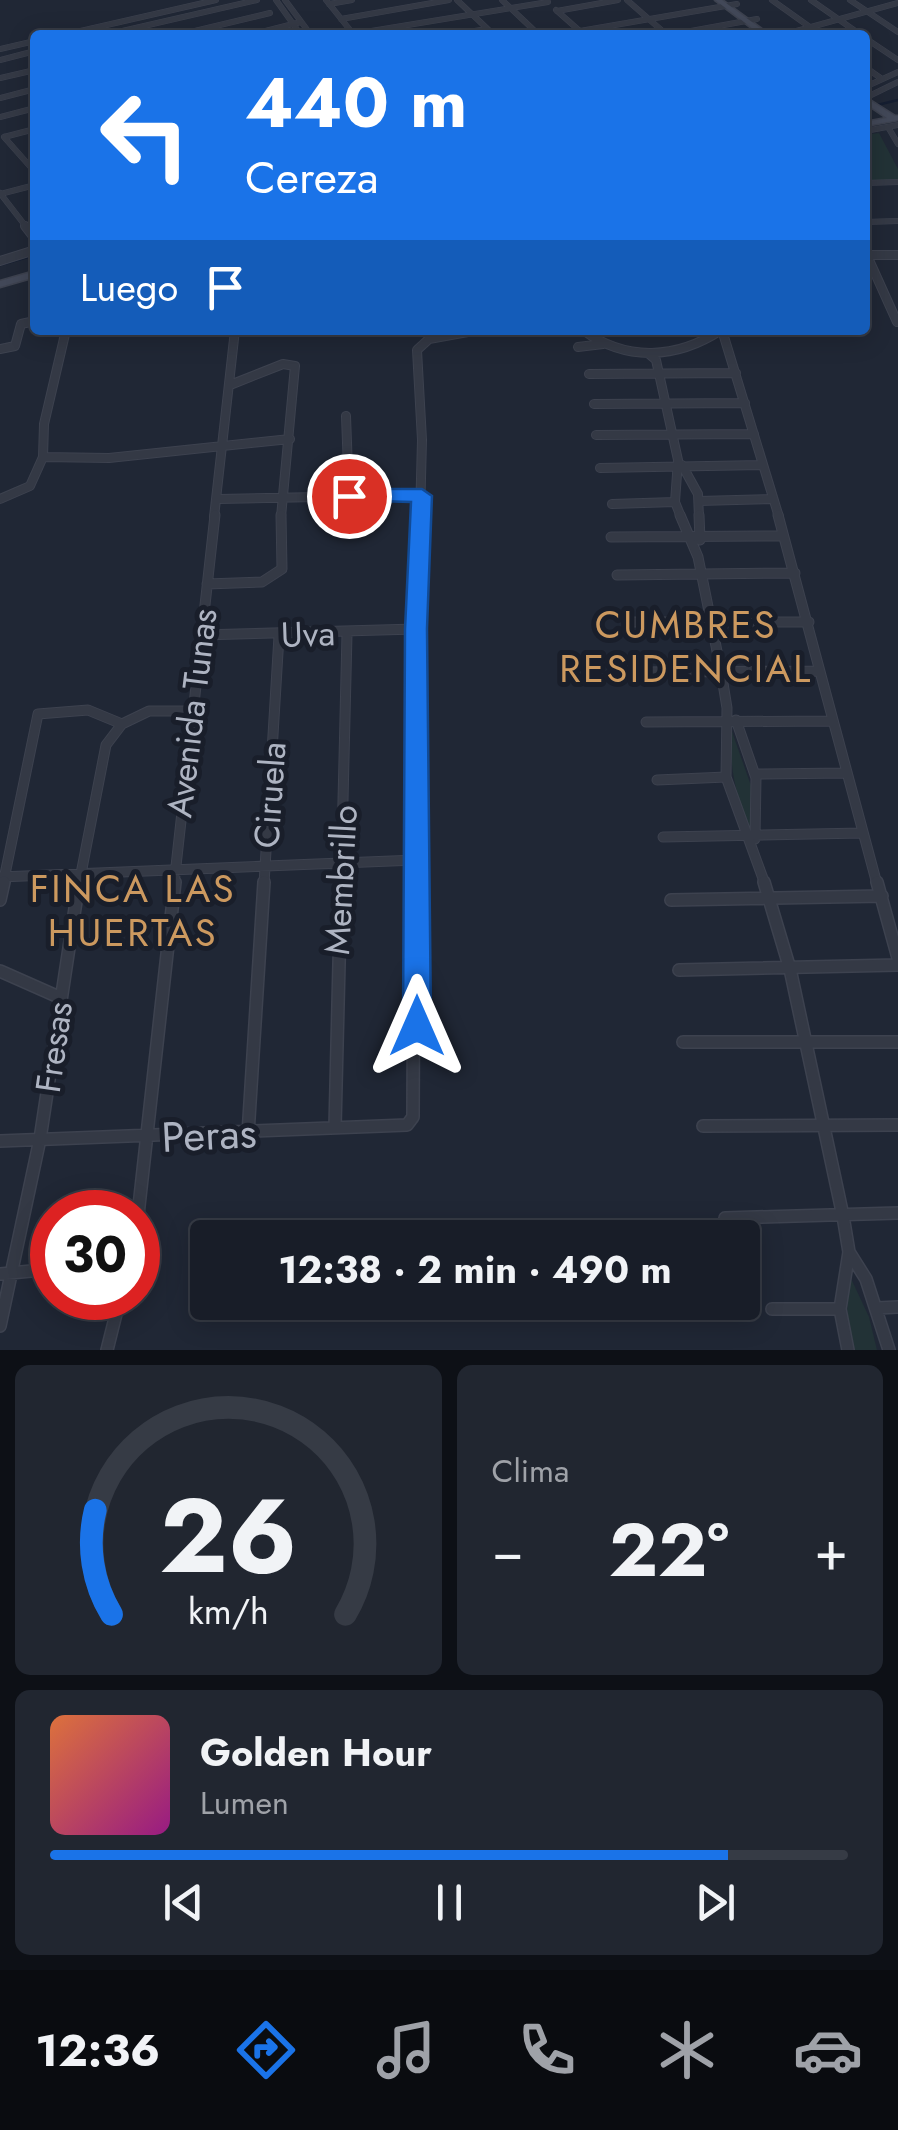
<!DOCTYPE html>
<html lang="es">
<meta charset="utf-8">
<style>
:root{--surface:#181d28;--page:#212630;--text:#f1f3f6;--muted:#9fa2a8;--line:#363b45;--accent:#1a73e8}
body{margin:0;font-family:Jost,sans-serif;background:var(--page);color:var(--text);height:100vh;display:flex;flex-direction:column;font-size:38px;white-space:nowrap}
*{box-sizing:border-box;margin:0}
p{font-size:32px;color:var(--muted)}
.icon{flex:none;width:55px;height:55px;fill:none;stroke:currentColor;stroke-width:2;stroke-linecap:round;stroke-linejoin:round}
.map{position:relative;height:1350px;overflow:hidden}
.sheet{display:flex;flex-direction:column;gap:15px;padding:15px;background:#0d1016;flex:1}
.sheet>*{flex:none}
.hud{position:absolute;left:30px;top:30px;width:840px;height:305px;border-radius:10px;box-shadow:0 5px 25px #0003,0 0 0 2px var(--line);background:#1a73e8;color:#fff;overflow:hidden}
.speed{position:absolute;left:30px;top:1190px;display:flex;gap:20px;font-size:50px;font-weight:700;text-align:center}
.speed>*{display:grid;place-content:center;width:130px;height:130px;border-radius:50%;background:var(--surface);box-shadow:0 5px 25px #0003,0 0 0 2px var(--line);line-height:1}
.speed .limit{border:15px solid #d22;background:#fff;color:#111}
.pin{position:absolute;display:grid;place-items:center;width:85px;height:85px;color:#fff;margin:-42px;border:5px solid #fff;border-radius:50%;box-shadow:0 2px 10px #0007}
.me{position:absolute;width:110px;margin:-55px;rotate:0deg;stroke-linejoin:round;filter:drop-shadow(0 0 8px #0008)}
.turn{display:flex;align-items:center;gap:35px;height:210px;padding:0 50px;font-size:45px}
.turn .icon{width:130px;height:130px;stroke-width:2.5}
.turn b{display:block;font-size:70px;line-height:85px}
.then{display:flex;align-items:center;height:95px;padding:0 50px;background:#0003;gap:20px;font-size:38px}
.big{font-size:75px;font-weight:700;line-height:1.1}
.sheet .card{flex:1;display:flex;flex-direction:column;justify-content:center;gap:15px;min-width:0;padding:0 35px;border-radius:15px;background:var(--page)}
.sheet .dial{align-items:center;gap:0}
.dial svg{height:260px;overflow:visible;fill:none;stroke:var(--line);stroke-width:7;stroke-linecap:round;text-anchor:middle}
.dial text{fill:var(--text);stroke:none}
.song{display:flex;align-items:center;gap:30px}
.cover{width:120px;height:120px;border-radius:15px;background:linear-gradient(135deg,hsl(20 70% 55%),hsl(310 70% 35%))}
.played{height:10px;border-radius:5px;background:linear-gradient(90deg,var(--accent) 85%,var(--line) 85%)}
.keys{display:flex;justify-content:space-around;direction:ltr}
.heat{display:flex;justify-content:space-between;align-items:center;font-size:55px;direction:ltr}
.sheet .tiles{flex:1;display:grid;gap:15px;grid-template-columns:1fr 1fr}
.card:last-child{grid-column:span 2}
.trip{position:absolute;left:190px;top:1220px;width:570px;height:100px;border-radius:10px;background:var(--surface);box-shadow:0 5px 25px #0003,0 0 0 2px var(--line);font-weight:700;line-height:100px;text-align:center}
.menu{display:flex;height:160px;justify-content:space-around;align-items:center;background:#0a0c10;color:var(--muted)}
.menu .icon{width:70px;height:70px}
.menu .selected{color:var(--accent)}
.menu b{font-size:45px;color:var(--text)}
.map>svg:first-child{display:block}
</style>
<div class="map">
<svg width="898" height="1350" viewBox="0 0 898 1350">
<rect width="100%" height="100%" fill="#202735"/>
<path fill="#223236" d="M879 133 898 169V180L865 181V135Z
M730 726 755 797 752 831C734 794 730 767 730 726Z
M848 1272 869 1317 877 1350H854L847 1318Z"/>
<g fill="none" stroke-linecap="round" stroke-linejoin="round">
<path stroke="#151e31" stroke-width="2.5" d="M865 108 898 100
M0 265 35 255"/>
<g stroke="#3d424f" stroke-width="6">
<path id="street-far3" d="M276 0 301 35
M285 0 311 35
M326 0 354 35
M457 0 494 35
M502 0 539 35
M627 0 667 35
M772 0 821 35
M811 0 861 35
M850 0 898 32
M329 4 352 0
M556 10 582 33
M557 11 618 0
M341 19 449 0
M580 31 737 4
M353 34 548 2
M63 35 216 0
M105 35 257 0
M178 35 270 13
M249 35 301 22
M450 35 487 29
M669 35 757 19
M782 35 898 3
M865 38 898 60
M0 49 35 41
M0 60 35 51
M865 67 882 79
M0 78 35 70
M865 87 898 72
M0 98 35 89
M865 98 898 82
M0 117 35 108
M888 127 898 144
M865 131 898 125
M4 137 35 172
M4 137 35 129
M865 183 898 182
M0 193 27 228
M0 194 35 185
M865 222 898 221"/>
</g>
<g stroke="#3d424f" stroke-width="10">
<path id="street-far2" d="M25 226 35 239
M865 251 897 322
M867 255H898
M0 261 35 250
M66 330 44 424 43 457 109 458 290 439
M583 330C626 362 677 359 721 330
M722 330 779 517
M578 347 603 344
M0 349 15 346 21 324 35 321
M649 354 656 360 678 460 675 502 681 517
M589 374 736 373
M230 385 283 364 295 366 281 517
M594 404 745 403
M346 416 349 496
M596 435 754 434
M682 465 698 494 699 517
M600 468 761 465
M0 499 30 486 43 457
M219 499 422 495
M699 501 770 499
M612 504 675 502
M214 517 235 330
M420 517 422 440 417 350 429 339 479 330"/>
</g>
<g stroke="#3d424f" stroke-width="11">
<path id="street-far1" d="M680 515 698 557 721 671 727 708 726 777 765 884
M699 515 700 540
M778 515 877 884
M611 537 782 536
M617 575 795 573
M207 584 262 582 282 569 281 515
M630 622H809
M200 635 416 629
M636 672 818 671
M736 720 756 778 755 839
M646 722 832 721
M756 774 846 773
M657 780 726 777
M663 837 862 833
M0 877 416 860
M3 884 38 714 88 710 122 724 149 711H191
M79 884 106 745 122 724
M174 884 215 515
M264 884 279 636
M341 884 347 634
M414 884 420 515"/>
</g>
<g stroke="#3d424f" stroke-width="14">
<path id="street" d="M764 882 790 969 843 1216 849 1252 840 1309 848 1350
M877 882 898 958
M0 900 4 882
M671 900 882 896
M679 970 898 965
M0 971 61 998
M683 1042H898
M703 1126 898 1125
M335 1127 341 882
M248 1134 264 882
M0 1141 407 1125 413 1117 414 882
M138 1215 175 882
M725 1218 898 1213
M849 1252 866 1279 889 1350
M0 1274 52 1269
M878 1308 898 1307
M772 1309H840
M0 1326 40 1139 79 882
M107 1350 120 1298"/>
</g>
<g stroke="#3d424f" stroke-width="3">
<path id="secondary" d="M715 0H722L770 35H761Z
M865 97 895 116H898V120L865 126V122L887 118 865 103Z
M35 271V277L0 287V281Z"/>
</g>
<use href="#street-far3" stroke="#343945" stroke-width="5"/>
<use href="#street-far2" stroke="#343945" stroke-width="8"/>
<use href="#street-far1" stroke="#343945" stroke-width="9"/>
<use href="#street" stroke="#343945" stroke-width="11"/>
<use href="#secondary" fill="#424858" fill-rule="evenodd"/>
</g>
<path fill="#1a73e8" stroke="#114b97" stroke-width="2.5" d="M349 489H422L432 496 427 629 431 1026 427 1035 417 1039 407 1035 403 1026 405 629 411 502 342 500 339 496Z"/>
<g text-anchor="middle" dominant-baseline="central" stroke-width="10" stroke-linejoin="round" paint-order="stroke">
<g font-size="35" fill="#aeb4c2" stroke="#191e2a">
<text transform="translate(308 634) rotate(-2)">Uva</text>
<text transform="translate(192 713) rotate(-83)">Avenida Tunas</text>
<text transform="translate(270 795) rotate(-86)">Ciruela</text>
<text transform="translate(341 880) rotate(-87)">Membrillo</text>
<text transform="translate(54 1047) rotate(-82)">Fresas</text>
</g>
<g font-size="38" letter-spacing="2.5" fill="#cc995f" stroke="#191e2a">
<text x="686" y="624">CUMBRES<tspan x="686" dy="44">RESIDENCIAL</tspan></text>
<text x="133" y="888">FINCA LAS<tspan x="133" dy="44">HUERTAS</tspan></text>
</g>
<g font-size="42" fill="#aeb4c2" stroke="#191e2a">
<text transform="translate(209 1135) rotate(-3)">Peras</text>
</g>
</g>
</svg>
<div class="speed"><div class="limit">30</div></div>
<div class="pin" style="left:349px;top:496px;background:#d93025"><svg class="icon" aria-label="arrive" viewBox="0 0 24 24"><path d="M6 21V4h12l-3 4 3 4H6"/></svg></div>
<svg class="me" style="left:417px;top:1026px" viewBox="-20 -20 40 40"><path d="M0-17L14 15 0 8-14 15z" fill="#1a73e8" stroke="#fff" stroke-width="4"/></svg>
<div class="trip">12:38 · 2 min · 490 m</div>
<div class="hud">
<div class="turn"><svg class="icon" aria-label="left" viewBox="0 0 24 24"><path d="M17 20v-9H6M10 6l-5 5 5 5"/></svg><div><b>440 m</b>Cereza</div></div>
<div class="then">Luego<svg class="icon" aria-label="arrive" viewBox="0 0 24 24"><path d="M6 21V4h12l-3 4 3 4H6"/></svg></div>
</div>
</div>
<section class="sheet">
<div class="tiles">
<div class="card dial"><svg viewBox="0 0 100 80">
<path d="M14 69A42 42 0 1 1 86 69"/>
<path d="M14 69A42 42 0 0 1 9 37" stroke="#1a73e8"/>
<text x="50" y="56" font-size="32" font-weight="700">26</text>
<text x="50" y="72" font-size="11">km/h</text>
</svg></div>
<div class="card"><p>Clima</p>
<div class="heat"><a>−</a><b class="big">22°</b><a>+</a></div>
</div>
<div class="card">
<div class="song"><i class="cover"></i><div><b>Golden Hour</b><p>Lumen</p></div></div>
<div class="played"></div>
<div class="keys"><svg class="icon" aria-label="previous" viewBox="0 0 24 24"><path d="M18 5L8 12l10 7zM5 5v14"/></svg><svg class="icon" aria-label="pause" viewBox="0 0 24 24"><path d="M8 5v14M16 5v14"/></svg><svg class="icon" aria-label="next" viewBox="0 0 24 24"><path d="M6 5l10 7-10 7zM19 5v14"/></svg></div>
</div>
</div>
</section>
<nav class="menu">
<b>12:36</b>
<svg class="icon selected" aria-label="directions" viewBox="0 0 24 24"><path d="M12 3l9 9-9 9-9-9zM9 14v-3h6M13 9l2 2-2 2"/></svg>
<svg class="icon" aria-label="music" viewBox="0 0 24 24"><path d="M9 18V5l10-2v13"/><circle cx="6" cy="18" r="3"/><circle cx="16" cy="16" r="3"/></svg>
<svg class="icon" aria-label="phone" viewBox="0 0 24 24"><path d="M5 4h4l2 5-3 2q2 4 5 5l2-3 5 2v4C11 20 4 13 5 4z"/></svg>
<svg class="icon" aria-label="climate" viewBox="0 0 24 24"><path d="M12 3v18M4 7l16 10M4 17L20 7"/></svg>
<svg class="icon" aria-label="car" viewBox="0 0 24 24"><path d="M5 17H2v-5l4-1 3-4h7l3 4 3 1v5h-3M9 17h6M6 11h13"/><circle cx="7" cy="17" r="2"/><circle cx="17" cy="17" r="2"/></svg>
</nav>
